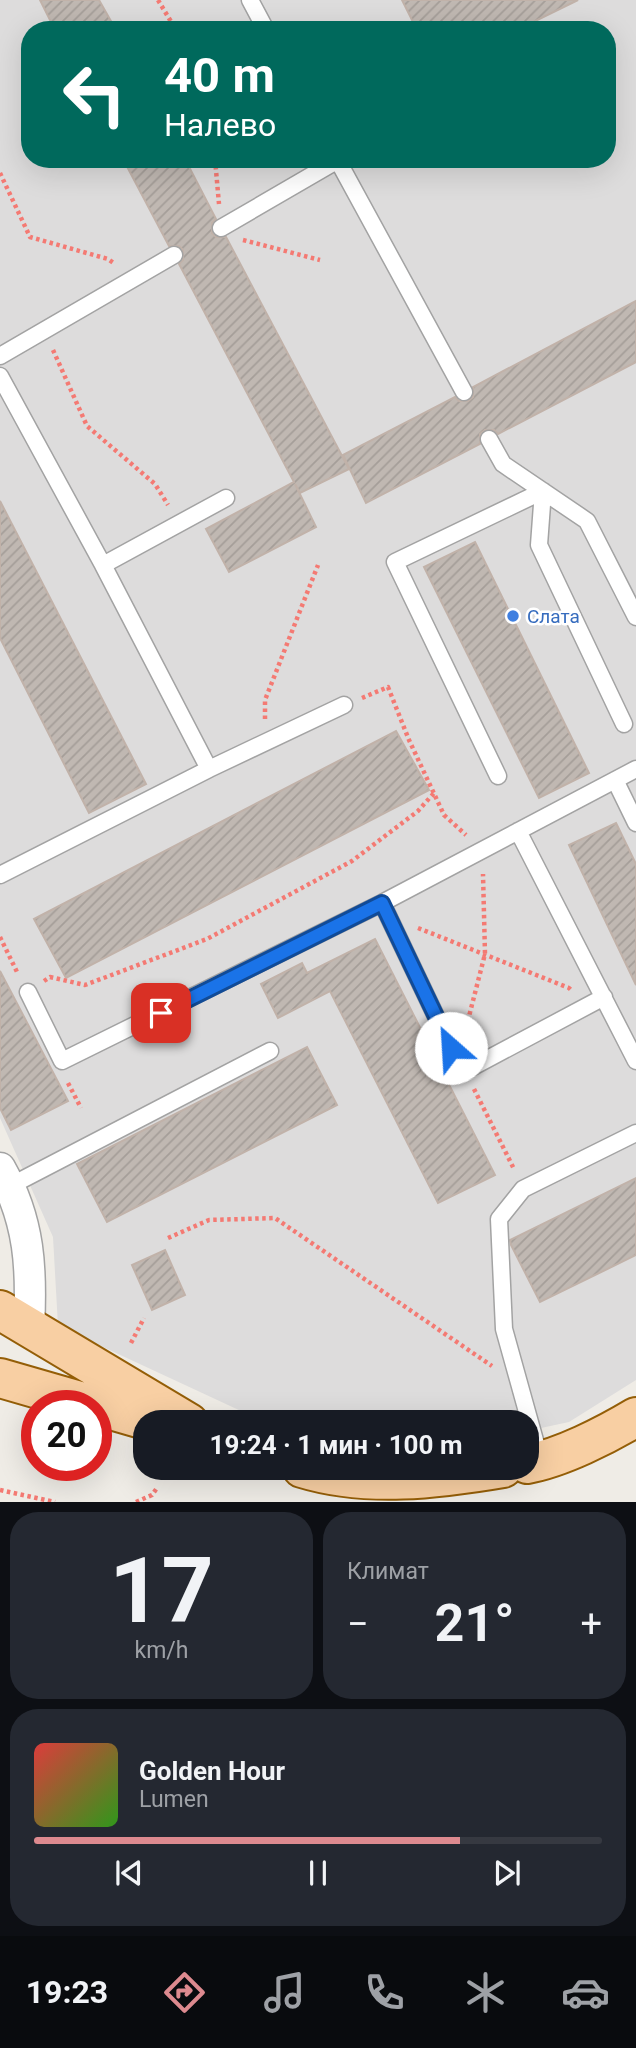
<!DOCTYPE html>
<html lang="ru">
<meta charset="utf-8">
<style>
:root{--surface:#171b24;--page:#242831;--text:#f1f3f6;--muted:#9ea1a6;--line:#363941;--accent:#dd8a8f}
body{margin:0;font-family:Roboto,sans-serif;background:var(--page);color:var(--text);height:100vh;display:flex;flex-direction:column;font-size:26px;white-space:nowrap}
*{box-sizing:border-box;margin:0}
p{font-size:23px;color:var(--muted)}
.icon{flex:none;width:38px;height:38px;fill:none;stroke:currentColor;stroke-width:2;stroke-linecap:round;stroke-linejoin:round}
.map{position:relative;height:1502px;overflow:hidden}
.panel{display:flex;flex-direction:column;gap:10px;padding:10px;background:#0d0f14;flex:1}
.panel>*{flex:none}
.top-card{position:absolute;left:21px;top:21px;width:595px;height:147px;border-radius:28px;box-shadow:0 7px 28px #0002;background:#00695c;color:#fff;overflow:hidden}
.speed{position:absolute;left:21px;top:1390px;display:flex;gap:14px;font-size:35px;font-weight:700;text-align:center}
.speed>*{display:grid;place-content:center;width:91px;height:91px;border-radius:50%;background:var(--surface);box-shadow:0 7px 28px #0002;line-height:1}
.speed .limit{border:10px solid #d22;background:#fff;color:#111}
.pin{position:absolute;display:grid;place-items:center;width:60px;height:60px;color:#fff;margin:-30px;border-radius:14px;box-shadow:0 4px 10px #0006}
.me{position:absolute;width:77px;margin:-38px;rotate:334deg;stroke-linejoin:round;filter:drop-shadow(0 0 5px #0008)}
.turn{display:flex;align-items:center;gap:24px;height:147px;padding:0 28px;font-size:32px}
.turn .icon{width:91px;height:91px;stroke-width:2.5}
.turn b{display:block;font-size:49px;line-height:60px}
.big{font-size:52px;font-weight:700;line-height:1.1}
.panel .widget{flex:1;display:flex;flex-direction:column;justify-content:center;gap:10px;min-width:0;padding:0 24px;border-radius:28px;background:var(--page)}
.panel .dial{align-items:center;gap:0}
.dial b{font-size:91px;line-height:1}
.song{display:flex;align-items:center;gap:21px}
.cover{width:84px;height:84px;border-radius:10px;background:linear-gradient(135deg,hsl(0 70% 55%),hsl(110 70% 35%))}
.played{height:7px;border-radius:4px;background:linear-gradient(90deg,var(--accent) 75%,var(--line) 75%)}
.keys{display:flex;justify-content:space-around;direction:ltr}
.heat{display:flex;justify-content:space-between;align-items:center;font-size:38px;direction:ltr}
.panel .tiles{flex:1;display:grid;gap:10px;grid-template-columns:1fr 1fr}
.widget:last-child{grid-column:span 2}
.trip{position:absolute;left:133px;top:1410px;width:406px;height:70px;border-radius:28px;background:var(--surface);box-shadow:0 7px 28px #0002;font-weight:700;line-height:70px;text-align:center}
.menu{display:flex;height:112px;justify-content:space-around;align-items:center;background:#090b0e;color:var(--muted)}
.menu .icon{width:49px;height:49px}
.menu .current{color:var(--accent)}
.menu b{font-size:32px;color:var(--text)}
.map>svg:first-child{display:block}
</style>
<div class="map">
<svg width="636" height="1502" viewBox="0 0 636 1502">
<defs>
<pattern id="building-hatch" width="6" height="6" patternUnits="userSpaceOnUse" patternTransform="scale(1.75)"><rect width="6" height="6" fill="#c0b8b2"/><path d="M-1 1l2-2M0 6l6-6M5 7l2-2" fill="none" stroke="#a59e99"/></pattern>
</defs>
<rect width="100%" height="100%" fill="#efece6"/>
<path fill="#dddcdc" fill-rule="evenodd" d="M0 0H636V1380L569 1422 527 1431V1423H267L58 1326 53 1237 0 1118ZM30 30H607V159H30Z"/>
<path fill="url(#building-hatch)" stroke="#c1b2a9" stroke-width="2" d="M40 0H99L116 30H55Z
M402 0H578L517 30H417Z
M123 159H185L216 219 212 223V233L216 237H226L349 469 300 493 295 484 316 527 229 572 206 529 294 482 179 264 183 260V250L179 246H169Z
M636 301V362L498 434 494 430H485L480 434V444L366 503 343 455 455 397 459 401H468L473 397V387Z
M0 501 146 784 89 813 0 638Z
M475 542 589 773 539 798 424 567Z
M396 731 429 790 66 978 34 919Z
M616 823 636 864V985L569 845Z
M375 939 495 1175 438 1203 330 991 278 1018 261 984 302 963 307 973Z
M0 971 68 1101 11 1130 0 1108Z
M307 1047 337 1105 107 1222 77 1164Z
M636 1178V1255L540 1302 511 1245 510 1240Z
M165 1250 185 1295 152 1310 132 1265Z"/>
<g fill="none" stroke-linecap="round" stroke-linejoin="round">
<g stroke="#a3a3a3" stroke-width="19">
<path id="service" d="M250 0 266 30
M337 159 464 392
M221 228 338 160
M0 356 174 255
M0 376 103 565 226 498
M489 439 503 464 587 521 636 617
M543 491 539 545 624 724
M103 565 209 769
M498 776 395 562 543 491
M615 780 636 823
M518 831 636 1061
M0 875 209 769 344 705
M382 903 451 1048
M28 992 62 1061 382 903 636 769
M465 1071 604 997
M10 1186 270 1051
M541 1462 504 1329 499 1219 523 1189 636 1133"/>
</g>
<g stroke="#a3a3a3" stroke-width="33">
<path id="minor" d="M0 1168C30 1221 32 1269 29 1328"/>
</g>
<g stroke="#945e07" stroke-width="42">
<path id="primary" d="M0 1310 189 1423
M0 1378 156 1423
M527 1464C561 1458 606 1435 636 1417
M302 1468C367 1488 438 1479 503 1468"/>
</g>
<path stroke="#f47a73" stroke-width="4.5" stroke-dasharray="3.5 3.5" stroke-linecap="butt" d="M158 0 176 30
M215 159 219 204
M0 173 30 237 108 259 115 264
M243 240 320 260
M53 350 87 426 155 484 168 505
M362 698 388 687 409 740 444 815 466 835
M265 719V700L318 565
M418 928 569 988 572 991
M0 937 18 974
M44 981 50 977 85 985 207 939 352 861 418 811 434 793
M466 1028 485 954 483 874
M68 1083 81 1108
M474 1089 514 1169
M168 1238 209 1220 275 1218 492 1366
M131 1343 144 1318
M0 1490 55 1502
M136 1502 152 1495 157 1488"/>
<use href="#service" stroke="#fff" stroke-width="16"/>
<use href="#minor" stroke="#fff" stroke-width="30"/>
<use href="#primary" stroke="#f8cfa3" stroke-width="38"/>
</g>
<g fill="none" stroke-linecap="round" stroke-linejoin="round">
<g stroke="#114b97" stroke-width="18">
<path id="route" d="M161 1013 382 903 451 1048"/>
</g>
<use href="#route" stroke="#1a73e8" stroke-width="12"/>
</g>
<circle fill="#3f7fe0" stroke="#fff" stroke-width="2.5" cx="513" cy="616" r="7"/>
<g text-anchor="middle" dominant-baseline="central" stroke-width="5" stroke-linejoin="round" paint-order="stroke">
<g font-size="19" fill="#366cbe" stroke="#fff" text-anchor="start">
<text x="527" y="616">Слата</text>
</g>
</g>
</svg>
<div class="speed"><div class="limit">20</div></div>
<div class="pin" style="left:161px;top:1013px;background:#d93025"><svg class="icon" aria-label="arrive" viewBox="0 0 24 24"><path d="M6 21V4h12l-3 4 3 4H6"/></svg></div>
<svg class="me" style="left:451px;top:1048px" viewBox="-20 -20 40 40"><circle r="19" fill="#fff"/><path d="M0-13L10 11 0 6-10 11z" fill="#1a73e8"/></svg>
<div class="trip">19:24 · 1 мин · 100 m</div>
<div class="top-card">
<div class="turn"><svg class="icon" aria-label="left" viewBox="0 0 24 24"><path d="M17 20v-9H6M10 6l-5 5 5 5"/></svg><div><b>40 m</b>Налево</div></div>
</div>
</div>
<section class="panel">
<div class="tiles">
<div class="widget dial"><b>17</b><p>km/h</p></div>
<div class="widget"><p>Климат</p>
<div class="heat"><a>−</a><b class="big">21°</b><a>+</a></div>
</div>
<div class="widget">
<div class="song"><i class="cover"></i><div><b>Golden Hour</b><p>Lumen</p></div></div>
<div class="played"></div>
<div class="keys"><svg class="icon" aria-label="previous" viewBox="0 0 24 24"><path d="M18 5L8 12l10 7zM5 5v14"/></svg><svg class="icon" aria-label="pause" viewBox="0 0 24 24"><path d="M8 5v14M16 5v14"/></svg><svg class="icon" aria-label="next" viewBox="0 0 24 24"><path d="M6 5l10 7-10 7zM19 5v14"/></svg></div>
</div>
</div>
</section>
<nav class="menu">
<b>19:23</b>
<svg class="icon current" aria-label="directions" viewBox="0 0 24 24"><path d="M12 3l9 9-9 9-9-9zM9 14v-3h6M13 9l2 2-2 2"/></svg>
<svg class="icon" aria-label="music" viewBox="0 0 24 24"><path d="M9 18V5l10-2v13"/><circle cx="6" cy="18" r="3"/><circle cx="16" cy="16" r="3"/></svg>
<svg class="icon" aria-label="phone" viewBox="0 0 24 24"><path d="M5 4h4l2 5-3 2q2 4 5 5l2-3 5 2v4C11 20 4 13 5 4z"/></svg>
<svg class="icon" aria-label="climate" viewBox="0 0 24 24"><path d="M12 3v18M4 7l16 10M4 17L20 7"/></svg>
<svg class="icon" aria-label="car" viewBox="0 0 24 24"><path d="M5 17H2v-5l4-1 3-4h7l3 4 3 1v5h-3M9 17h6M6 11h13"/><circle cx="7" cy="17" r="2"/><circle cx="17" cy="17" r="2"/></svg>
</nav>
